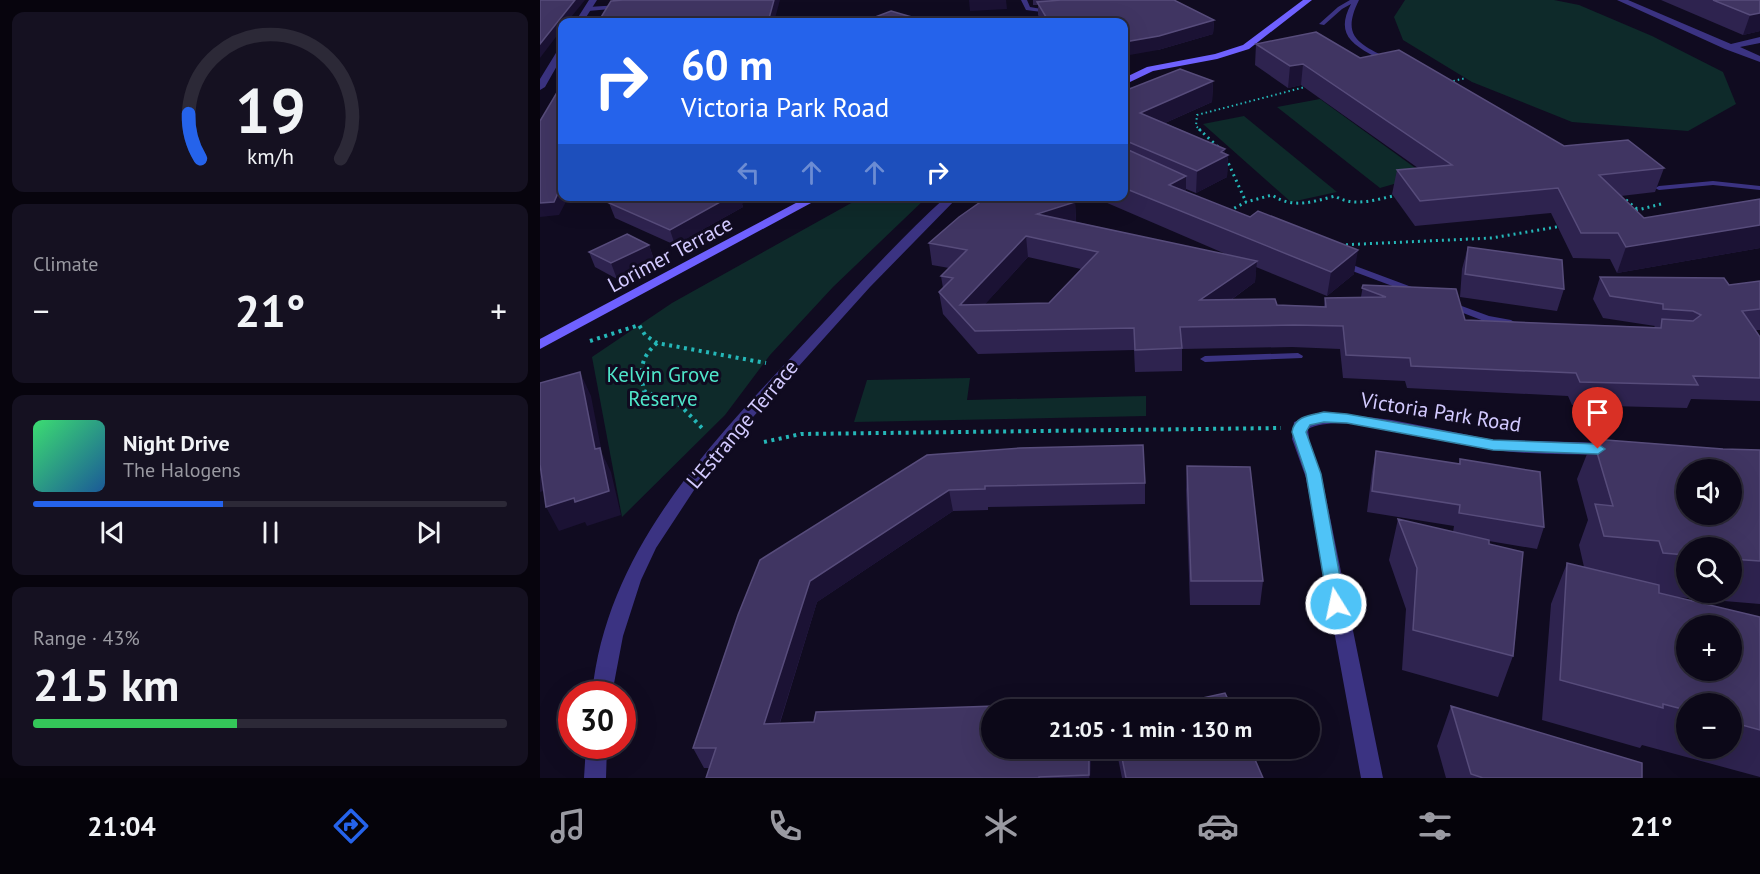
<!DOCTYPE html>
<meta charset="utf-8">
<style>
:root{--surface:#0c0818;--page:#151121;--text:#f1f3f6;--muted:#9a9aa2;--line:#2c2937;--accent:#2563eb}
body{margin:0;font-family:"PT Sans",sans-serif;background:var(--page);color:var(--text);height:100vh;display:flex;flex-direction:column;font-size:22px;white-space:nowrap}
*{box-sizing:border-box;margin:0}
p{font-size:20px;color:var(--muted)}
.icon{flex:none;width:33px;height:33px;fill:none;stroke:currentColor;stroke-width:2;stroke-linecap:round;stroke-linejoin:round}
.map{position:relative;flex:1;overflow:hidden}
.drawer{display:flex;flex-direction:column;gap:12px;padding:12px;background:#07040d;width:540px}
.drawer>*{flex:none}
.banner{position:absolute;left:18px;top:18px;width:570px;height:183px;border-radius:12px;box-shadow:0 6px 24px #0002,0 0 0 2px var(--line);background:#2563eb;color:#fff;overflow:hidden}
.controls{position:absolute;left:1136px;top:459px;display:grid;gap:12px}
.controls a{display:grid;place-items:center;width:66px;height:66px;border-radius:50%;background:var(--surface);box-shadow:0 6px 24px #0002,0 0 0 2px var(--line);font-size:30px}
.speed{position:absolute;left:18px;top:681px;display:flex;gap:12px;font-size:30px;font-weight:700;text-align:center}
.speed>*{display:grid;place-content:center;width:78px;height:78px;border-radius:50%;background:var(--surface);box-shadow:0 6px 24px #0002,0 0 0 2px var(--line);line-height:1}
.speed .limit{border:9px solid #d22;background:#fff;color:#111}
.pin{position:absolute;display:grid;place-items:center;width:51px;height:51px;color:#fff;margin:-62px -26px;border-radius:50% 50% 50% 0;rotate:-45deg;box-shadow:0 0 6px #0007}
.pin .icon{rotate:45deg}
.me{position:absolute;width:66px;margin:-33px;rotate:350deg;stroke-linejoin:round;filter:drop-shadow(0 0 4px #0008)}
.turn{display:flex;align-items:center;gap:21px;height:126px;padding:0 24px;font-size:27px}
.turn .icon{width:78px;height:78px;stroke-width:2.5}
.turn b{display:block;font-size:42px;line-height:51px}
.lanes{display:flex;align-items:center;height:57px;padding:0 24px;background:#0003;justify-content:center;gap:30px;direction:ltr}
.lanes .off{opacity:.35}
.big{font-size:45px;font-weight:700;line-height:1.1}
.drawer .tile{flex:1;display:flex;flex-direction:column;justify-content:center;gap:9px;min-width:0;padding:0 21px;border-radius:12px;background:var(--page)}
.drawer .dial{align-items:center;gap:0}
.dial svg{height:156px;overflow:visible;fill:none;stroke:var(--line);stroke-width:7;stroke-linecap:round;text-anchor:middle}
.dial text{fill:var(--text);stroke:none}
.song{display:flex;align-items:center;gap:18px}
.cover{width:72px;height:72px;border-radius:9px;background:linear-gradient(135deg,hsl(140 70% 55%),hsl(210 70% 35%))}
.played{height:6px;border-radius:3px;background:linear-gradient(90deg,var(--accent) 40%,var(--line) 40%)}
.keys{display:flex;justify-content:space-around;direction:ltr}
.heat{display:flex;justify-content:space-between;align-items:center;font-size:33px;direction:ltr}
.charge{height:9px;border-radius:4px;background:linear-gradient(90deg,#34c759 43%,var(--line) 0)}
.trip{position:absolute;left:441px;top:699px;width:339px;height:60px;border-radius:30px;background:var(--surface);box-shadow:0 6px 24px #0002,0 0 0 2px var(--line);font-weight:700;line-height:60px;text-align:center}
.tab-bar{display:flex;height:96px;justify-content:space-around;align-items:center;background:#05030a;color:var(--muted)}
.tab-bar .icon{width:42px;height:42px}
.tab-bar .selected{color:var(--accent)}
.tab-bar b{font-size:27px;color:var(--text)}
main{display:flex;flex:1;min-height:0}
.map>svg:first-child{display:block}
</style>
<main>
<section class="drawer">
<div class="tile dial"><svg viewBox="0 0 100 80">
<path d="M14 69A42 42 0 1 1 86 69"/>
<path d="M14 69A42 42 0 0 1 8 46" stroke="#2563eb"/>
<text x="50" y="56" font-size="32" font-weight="700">19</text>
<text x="50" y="72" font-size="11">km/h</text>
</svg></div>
<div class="tile"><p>Climate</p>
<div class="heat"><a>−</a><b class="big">21°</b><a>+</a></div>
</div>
<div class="tile">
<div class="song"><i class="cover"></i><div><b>Night Drive</b><p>The Halogens</p></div></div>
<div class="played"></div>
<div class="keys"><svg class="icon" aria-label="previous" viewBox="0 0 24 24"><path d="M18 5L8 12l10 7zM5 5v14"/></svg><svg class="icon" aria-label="pause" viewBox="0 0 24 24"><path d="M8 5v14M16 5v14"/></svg><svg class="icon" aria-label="next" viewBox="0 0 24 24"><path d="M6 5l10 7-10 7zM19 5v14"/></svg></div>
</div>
<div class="tile"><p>Range · 43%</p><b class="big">215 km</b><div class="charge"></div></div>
</section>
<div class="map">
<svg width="1220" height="778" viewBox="0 0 1220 778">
<rect width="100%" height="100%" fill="#100b20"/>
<path fill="#0e2a2a" d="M865 0H1014L1039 5 1112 36 1183 72 1196 104 1148 131 1032 122 932 82 863 40 854 17Z
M780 99 885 175 840 188 737 107Z
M704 116 797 192 751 202 663 124Z
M322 197H387L293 287 230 355 185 415 82 517 52 357 132 303Z
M430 378 427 400 606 396V416L314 422 327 380Z"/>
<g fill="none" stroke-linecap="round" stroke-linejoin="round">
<path stroke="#25b7b8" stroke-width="2" stroke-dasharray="1.5 3" stroke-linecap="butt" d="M909 82 926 78
M661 131 656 126 657 115 769 86"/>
<path stroke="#25b7b8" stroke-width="3" stroke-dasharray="2 4" stroke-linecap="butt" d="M659 129 678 147
M686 158 706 202
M1080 200H1086L1097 209
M689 211 706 202 732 195C753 209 772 202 795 196 814 208 837 199 858 195
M1090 212 1121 204
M800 245 952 238 1022 226"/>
<path stroke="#25b7b8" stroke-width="4" stroke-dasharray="3 4.5" stroke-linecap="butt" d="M50 341 99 325 105 335 117 343 226 363
M117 343C100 358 100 370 104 391L141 406 163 429
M224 442 261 434 741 428"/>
<path fill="#3b3382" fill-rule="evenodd" d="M481 0H487L490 7 513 11 510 13 486 10Z
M810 0H819C800 38 820 44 851 60V62C844 62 836 57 830 54 806 41 798 29 811 4L802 9 784 25 779 24 798 7Z
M80 5 83 7 82 8 48 11 45 9 48 7Z
M1173 181 1220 186V190L1173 185 1119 190 1115 188 1119 186Z
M802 261 877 289 879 291 874 294 871 293 799 266 798 264Z
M908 301 949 316 971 320 976 323 971 326 944 321 905 306 903 304Z
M758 353 763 356 762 358 665 362 660 359 665 356Z"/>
<path fill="#3b3382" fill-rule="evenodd" d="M49 0H57L43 22H35Z
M1077 0H1088L1191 44 1220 37V43L1200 47 1220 56V62L1185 49Z
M22 47V57L5 87 0 90V79L19 48Z
M407 196H419L330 287 204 427 156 487 116 548 101 580 83 636 72 694H52C67 546 174 441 270 337 315 289 358 240 407 196Z
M795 413 852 420 954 440 1069 443 1075 445 1077 449 1075 453 1069 455C1031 454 992 455 954 450 908 444 807 410 768 429L770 446 782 478 843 778H821L766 478 752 439 754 422 773 415Z
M46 746H67L66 778H44Z"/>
<path fill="#6f61ff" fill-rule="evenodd" d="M763 0H772L709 49 677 59 613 71 590 82H584V78L607 67 675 54 703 45Z
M269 196H284L0 349V339Z"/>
</g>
<path fill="#2e234f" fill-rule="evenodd" d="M493 0H634L674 20 673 34 618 50 584 22H502L498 15V5H493Z
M1121 0H1220V31L1203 35Z
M716 44 820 58 1024 146 1124 168 1115 192 1081 196 1104 218 1220 199V248L1077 273 1070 259 1033 258 1011 213 875 226 852 194 857 170 878 168 761 85 748 88 715 65Z
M673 81 672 102 625 123 685 149V154L688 155 687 177 656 193 646 189V192L814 274 787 296 716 267 715 282 691 300 737 305 784 306 785 298 821 297 823 285 925 320 1114 327 1115 326 1063 318 1053 299 1060 277 1189 285 1220 281V330H1216L1220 337V401L1151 399 1147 408 1032 405 1028 396 867 388 865 381 803 378 800 349 752 347 642 349V371L595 372 594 350 438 354 403 314 399 292 403 288 401 276 409 268 392 265 389 243 446 199V196H528L535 202 536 222 688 255 551 196H584V91ZM488 257 541 269 509 303 444 305Z
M69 203 202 204 203 207 135 245 75 218Z
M109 245 114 260 77 279 55 267 49 252Z
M928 247 1024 289 1017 311 920 297 922 269Z
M1053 439 1183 449 1220 450V604L1136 597 1220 617V777L1102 745 1100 748 1002 720 1011 604 1027 563 1044 567 1039 545 1048 520 1037 479ZM1146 548H1191V592H1146ZM1146 704H1191V748H1146Z
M836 451 919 464 920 459 1004 527 997 549 949 541V544L973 656 958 697 862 670 866 609 849 560 858 519 913 532 914 526 827 512 832 472Z
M387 455 605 483V504L448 507V510L413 511 277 602 240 723 551 748 550 778H166L169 768H164L153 748Z
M647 466 723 581 720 605H650L646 490Z
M911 706 1102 778H906L897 746Z
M576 748H710L723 778H582Z"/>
<path fill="#1b1234" d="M35 0H45L27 22H22V29L0 58V44Z
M234 0H240L234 22H228Z
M429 0H466L467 9 430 11Z
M1220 13V31L1203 35 1210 15Z
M674 20 673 34 618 50 584 56V42Z
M763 64 761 85 748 88 750 66Z
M673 81 672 102 600 134V113Z
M685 149V157L688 155 687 177 656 193 657 171 681 152Z
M22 154V176L17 163Z
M646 176V199L629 185Z
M22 184V196H29L19 215 0 217V203Z
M191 196H216L202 204 203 207 135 245 130 230Z
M535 202 536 222 497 214Z
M1220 225V248L1077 273 1086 247Z
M486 236 488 257 428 323 420 305Z
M109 245 114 260 77 279 71 263Z
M818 250 814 274 787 296 791 272Z
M717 261 715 282 659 323 660 300Z
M40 372 51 396 62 453 71 472 81 515 47 526 45 522 19 531 6 507 55 449Z
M0 464 13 488 0 492Z
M409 490 413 511 277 602 233 744 224 724 270 581Z
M549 748H551L550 778H549Z"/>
<path fill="#403562" stroke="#574c7b" stroke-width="1.5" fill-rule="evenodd" d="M0 0H35L0 44Z
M83 0H234L228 22H58L71 1Z
M521 0H634L674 20 619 36 584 42V22H509L497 2Z
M1173 0H1220V13L1210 15Z
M351 11 389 22H322Z
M776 32 820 58 859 50 1024 146 1088 140 1124 168 1059 175 1104 218 1220 199V225L1086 247 1078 233H1041L1018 188 880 201 857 170 912 165 763 64 750 66 716 44Z
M640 69 673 81 600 113 685 149 681 152 688 155 657 171 584 140V91Z
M22 84V154L17 163H22L20 167H22V184L14 202 0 203V121Z
M584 148 646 176 629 185 710 217 718 211 818 250 791 272 584 188Z
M83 196H191L130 230 69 203Z
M449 196H528L535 202 497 214 717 261 660 300 735 299 737 305 786 307 785 298 846 297 822 288 823 285 916 289 925 320 1121 328 1122 319 1153 321 1161 315 1153 311 1123 309V304L1070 296 1060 277 1184 278 1189 285 1220 281V309L1202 311 1220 337V378L1153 376 1158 385 1040 382 1036 373 871 366 870 358 806 355 803 326 754 325 640 327 642 348 595 350 594 328 435 331 399 292 413 278 401 276 427 250 389 243 419 217ZM486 236 558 252 509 303 420 305Z
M87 234 109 245 71 263 49 252Z
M928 247 1022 260 1024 289 925 274Z
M40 372 55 449 60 448 69 491 35 502 34 498 6 507 0 464V383Z
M1053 439 1183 449 1220 450V561L1191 559V548H1146V555L1123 553 1119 541 1064 536 1055 504 1073 506ZM1146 470H1191V514H1146Z
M603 445 605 483 445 486V489L409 490 270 581 224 724 274 722 276 712 550 703V710H452V748H549V775L499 777V778H166L176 748H153L198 615 220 560 387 455 480 448Z
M836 451 920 464V459L1000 472 1004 527 919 513 920 505 832 491Z
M647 466 710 467 723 581H651Z
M858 519 949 540V544L983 552 973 656 873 630 877 568Z
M1027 563 1119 585V593L1220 617V730L1191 722V704H1146V710L1123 704V708L1020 680ZM1146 626H1191V670H1146Z
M685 693 693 710H608Z
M911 706 1102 763V778H943L931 774Z
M580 748H710L723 778H586Z"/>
<path fill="#4fc3f7" stroke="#337fa1" stroke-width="1.5" d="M784 412 807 414 953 440 1058 444 1065 449 1058 454 953 450 807 423 784 422 770 425 766 432 781 474 805 604 802 609 796 611 790 609 788 604 766 474 752 432C754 416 771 415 784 412Z"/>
<g text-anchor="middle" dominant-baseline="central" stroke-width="6" stroke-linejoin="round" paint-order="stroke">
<g font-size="21" fill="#d3caff" stroke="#100b20">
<text transform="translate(130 254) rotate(-28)">Lorimer Terrace</text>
<text transform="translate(901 412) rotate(9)">Victoria Park Road</text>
<text transform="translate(202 424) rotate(-50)">L'Estrange Terrace</text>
</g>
<g font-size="21" fill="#4fe6ca" stroke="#100b20">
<text x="123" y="374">Kelvin Grove<tspan x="123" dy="24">Reserve</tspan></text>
</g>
</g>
</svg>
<div class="controls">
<a><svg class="icon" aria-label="sound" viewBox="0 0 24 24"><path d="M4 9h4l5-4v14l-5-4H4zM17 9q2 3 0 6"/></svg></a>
<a><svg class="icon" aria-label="search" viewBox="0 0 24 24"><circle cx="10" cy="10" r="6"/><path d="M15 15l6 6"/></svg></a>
<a>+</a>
<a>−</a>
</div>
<div class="speed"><div class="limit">30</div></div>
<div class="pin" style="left:1058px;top:449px;background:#d93025"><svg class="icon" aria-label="arrive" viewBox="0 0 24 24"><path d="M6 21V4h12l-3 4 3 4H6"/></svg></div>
<svg class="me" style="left:796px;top:604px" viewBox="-20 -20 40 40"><circle r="17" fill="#4fc3f7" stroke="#fff" stroke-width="3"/><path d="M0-11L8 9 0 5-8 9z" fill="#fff"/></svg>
<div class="trip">21:05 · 1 min · 130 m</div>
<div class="banner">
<div class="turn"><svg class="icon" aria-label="right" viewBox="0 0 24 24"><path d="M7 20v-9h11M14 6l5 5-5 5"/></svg><div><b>60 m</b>Victoria Park Road</div></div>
<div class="lanes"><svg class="icon off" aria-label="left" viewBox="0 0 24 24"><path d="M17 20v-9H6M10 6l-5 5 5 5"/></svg><svg class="icon off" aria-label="ahead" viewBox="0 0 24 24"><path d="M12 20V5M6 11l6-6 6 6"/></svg><svg class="icon off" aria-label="ahead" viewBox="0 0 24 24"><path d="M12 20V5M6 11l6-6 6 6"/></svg><svg class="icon" aria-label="right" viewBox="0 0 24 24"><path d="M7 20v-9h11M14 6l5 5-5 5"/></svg></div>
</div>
</div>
</main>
<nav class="tab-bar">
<b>21:04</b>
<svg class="icon selected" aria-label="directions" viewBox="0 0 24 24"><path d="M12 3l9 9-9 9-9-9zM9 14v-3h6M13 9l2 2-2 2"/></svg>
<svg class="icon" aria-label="music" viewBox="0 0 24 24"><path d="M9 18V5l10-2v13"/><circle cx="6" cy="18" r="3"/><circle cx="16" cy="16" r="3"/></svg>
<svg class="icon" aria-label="phone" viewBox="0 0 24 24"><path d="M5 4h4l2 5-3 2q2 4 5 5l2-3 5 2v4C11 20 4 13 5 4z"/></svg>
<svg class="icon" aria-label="climate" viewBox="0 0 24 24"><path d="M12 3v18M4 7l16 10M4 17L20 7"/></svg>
<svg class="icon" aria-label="car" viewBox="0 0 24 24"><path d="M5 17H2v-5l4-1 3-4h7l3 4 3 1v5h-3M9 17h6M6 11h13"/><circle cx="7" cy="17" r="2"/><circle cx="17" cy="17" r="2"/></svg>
<svg class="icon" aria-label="filters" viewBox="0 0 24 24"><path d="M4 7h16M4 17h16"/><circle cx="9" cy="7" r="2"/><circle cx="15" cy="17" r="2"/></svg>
<b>21°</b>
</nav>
